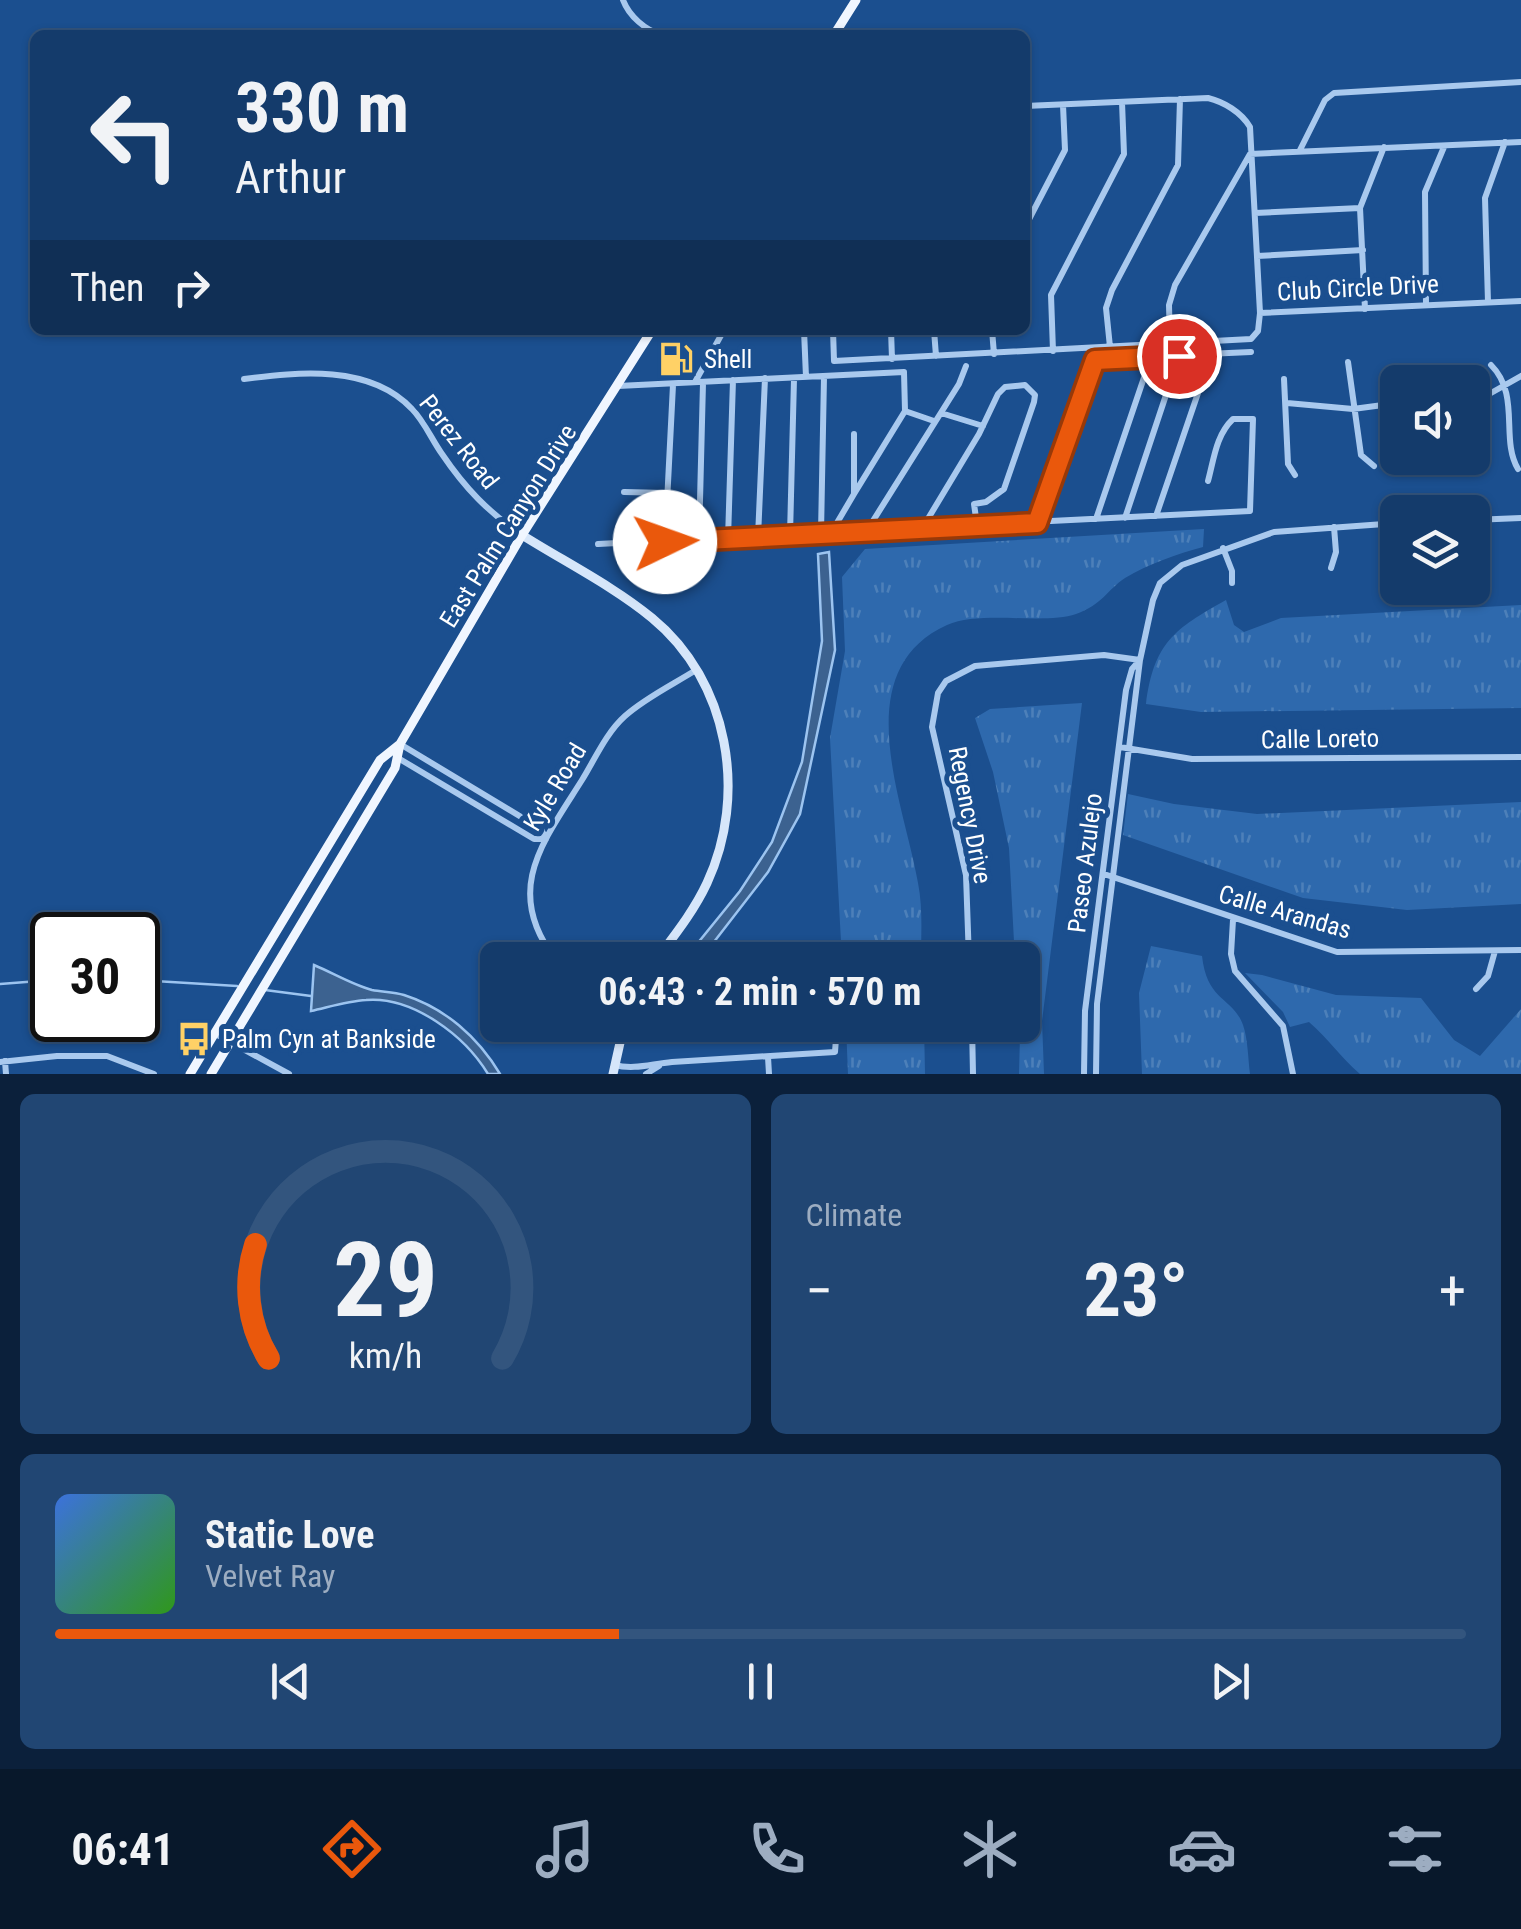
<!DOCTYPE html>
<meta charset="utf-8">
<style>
:root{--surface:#143b6b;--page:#214673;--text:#f1f3f6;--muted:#9dadc1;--line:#33557e;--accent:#ea580c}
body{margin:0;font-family:"Roboto Condensed",sans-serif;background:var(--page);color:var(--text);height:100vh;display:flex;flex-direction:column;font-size:38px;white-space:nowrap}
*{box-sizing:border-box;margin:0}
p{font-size:32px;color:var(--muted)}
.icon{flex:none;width:55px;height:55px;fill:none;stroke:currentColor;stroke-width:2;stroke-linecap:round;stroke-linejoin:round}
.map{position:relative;height:1074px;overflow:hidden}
.sheet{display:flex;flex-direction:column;gap:20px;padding:20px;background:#0b203b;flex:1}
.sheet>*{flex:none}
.guide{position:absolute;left:30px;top:30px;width:1000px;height:305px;border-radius:15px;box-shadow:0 2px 8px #0004,0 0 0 2px var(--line);background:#143b6b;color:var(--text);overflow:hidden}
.buttons{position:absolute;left:1380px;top:365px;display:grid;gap:20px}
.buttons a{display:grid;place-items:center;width:110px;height:110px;border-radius:15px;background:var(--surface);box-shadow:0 2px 8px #0004,0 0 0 2px var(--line);font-size:50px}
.speed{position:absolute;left:30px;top:912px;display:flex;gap:20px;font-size:50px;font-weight:700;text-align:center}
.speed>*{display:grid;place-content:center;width:130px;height:130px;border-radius:50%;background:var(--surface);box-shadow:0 2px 8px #0004,0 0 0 2px var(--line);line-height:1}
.speed .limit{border:5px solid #111;border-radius:15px;background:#fff;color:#111}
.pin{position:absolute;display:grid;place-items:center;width:85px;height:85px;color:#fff;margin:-42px;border:5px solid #fff;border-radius:50%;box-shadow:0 2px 10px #0007}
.me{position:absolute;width:110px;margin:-55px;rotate:87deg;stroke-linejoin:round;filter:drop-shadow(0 0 8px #0008)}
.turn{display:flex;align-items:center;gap:35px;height:210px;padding:0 40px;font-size:45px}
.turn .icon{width:130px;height:130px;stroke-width:2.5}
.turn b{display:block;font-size:70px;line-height:85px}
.then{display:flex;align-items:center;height:95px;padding:0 40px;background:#0003;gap:20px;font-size:38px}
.big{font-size:75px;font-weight:700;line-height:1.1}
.sheet .widget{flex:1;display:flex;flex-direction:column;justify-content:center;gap:15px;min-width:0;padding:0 35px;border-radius:15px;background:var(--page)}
.sheet .dial{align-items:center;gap:0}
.dial svg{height:260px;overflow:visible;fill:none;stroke:var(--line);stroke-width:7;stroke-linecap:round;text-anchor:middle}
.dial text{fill:var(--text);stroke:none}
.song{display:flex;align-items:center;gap:30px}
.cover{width:120px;height:120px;border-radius:15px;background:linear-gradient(135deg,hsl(220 70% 55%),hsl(110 70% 35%))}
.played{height:10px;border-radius:5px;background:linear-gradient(90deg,var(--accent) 40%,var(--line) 40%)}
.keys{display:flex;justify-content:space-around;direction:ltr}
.heat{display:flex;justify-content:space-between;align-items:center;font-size:55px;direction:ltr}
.sheet .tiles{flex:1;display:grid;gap:20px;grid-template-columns:1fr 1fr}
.widget:last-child{grid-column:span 2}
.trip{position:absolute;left:480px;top:942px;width:560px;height:100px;border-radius:15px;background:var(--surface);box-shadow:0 2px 8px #0004,0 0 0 2px var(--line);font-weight:700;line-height:100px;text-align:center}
.tabs{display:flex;height:160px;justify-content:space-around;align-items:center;background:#08182b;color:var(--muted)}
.tabs .icon{width:70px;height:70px}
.tabs .on{color:var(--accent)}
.tabs b{font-size:45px;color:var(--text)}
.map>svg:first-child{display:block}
</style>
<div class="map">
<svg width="1521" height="1074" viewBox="0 0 1521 1074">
<defs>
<pattern id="grass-tufts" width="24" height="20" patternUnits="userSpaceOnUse" patternTransform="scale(2.5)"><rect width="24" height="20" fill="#2e69ad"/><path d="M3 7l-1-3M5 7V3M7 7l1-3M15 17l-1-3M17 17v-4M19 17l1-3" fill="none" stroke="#4d80b9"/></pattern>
</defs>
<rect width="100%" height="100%" fill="#1b4f8f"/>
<path fill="url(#grass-tufts)" d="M1204 529 1203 547C1177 554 1148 564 1125 578 1107 590 1102 605 1076 614 1044 625 981 610 947 625 845 671 905 805 918 883 923 908 921 935 921 960H842L830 738 845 651 842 577 865 549Z
M1226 600 1234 625 1244 632 1281 618 1521 605V708L1201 712 1146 704C1154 643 1174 629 1226 600Z
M1082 703 1042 1021 1044 1074H1019L1022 960H1015L1009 848 993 772 975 718 990 709Z
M1128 794 1174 804 1257 814 1521 802V904L1407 910 1303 898 1123 835Z
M1151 946 1202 956C1207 1002 1233 997 1243 1025 1248 1039 1248 1059 1250 1074H1142L1139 993Z
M1245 973 1262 975 1336 995 1421 998 1454 1040 1480 1056 1521 1009V1074H1360C1340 1057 1329 1039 1309 1022L1290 1027 1283 1012Z
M846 1025H924L925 1074H848Z"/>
<path fill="#3c6290" stroke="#9cc4f0" stroke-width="2.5" d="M829 552 835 650 800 814 768 872 700 960H684L740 891 772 842 802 762 822 641 818 554Z
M314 965C333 973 353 985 372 990 383 992 394 992 404 995 445 1008 478 1037 500 1074H488C465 1036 413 996 366 1000 348 1001 329 1007 311 1011Z"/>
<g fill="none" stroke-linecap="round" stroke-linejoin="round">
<path stroke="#9cc4f0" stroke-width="2.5" d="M138 980 237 986
M0 984 52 980
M265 990 311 996"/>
<path stroke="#a9c9ee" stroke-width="6" d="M623 0C629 16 645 30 662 35
M1300 150 1325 100 1334 93 1521 82
M1255 213 1360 208
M1025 227 1065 150 1063 105
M1257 256 1363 250
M1488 302 1485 198 1505 142
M1426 304 1425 192 1444 147
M1365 309 1360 208 1384 147
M1260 313 1521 301
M632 330 650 333
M804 330 806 377
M833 330 834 361 1251 339 1258 331 1260 313 1250 127C1241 112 1224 102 1208 98L1025 106
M891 330 892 359
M934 330 936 356
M992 330 994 354
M723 331 740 330
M1170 344 1169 305 1175 285 1250 154 1521 142
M1110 347 1106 308 1112 290 1178 165 1180 99
M1053 351 1051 295 1124 154 1122 102
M1348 362 1361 455 1374 466
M1491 365C1521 395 1500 439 1518 469
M1415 366 1417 382
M244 379C298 372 370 364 412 409 424 421 432 440 442 454 465 488 488 512 522 535
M1284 379 1288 464 1295 475
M695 382 724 330
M618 386 904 372 905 411 854 494
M1472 397 1491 393 1521 376
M1287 403 1353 409 1398 403
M905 411 934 421
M941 413 983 426
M1443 469 1444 458
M624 492 667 493
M1156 516 1211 355
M1125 518 1179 356
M1096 519 1151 357
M1472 520 1521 518
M1037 523 1095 359 1251 352
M923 527 979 434 998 394 1005 387 1025 385 1035 395 1034 402 1004 489 986 502 974 504 977 525
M866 532 959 384 966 366
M821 533 824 377
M831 533 854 494V434
M790 535 794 379
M758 537 765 378
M728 539 733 380
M699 540 703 383
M665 542 673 385
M598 544 1250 511 1253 419H1233C1216 435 1214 459 1208 481
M1223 548 1232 571V583
M1331 568 1336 552 1334 527
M400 744 541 829 545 837
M1120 747 1192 759 1521 757
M398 758 534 839H546
M1104 874 1337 952 1521 950
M1233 920 1231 954 1235 971 1283 1026 1293 1074
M834 950V960
M556 960C502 891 543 842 582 780 595 759 606 733 625 716 645 698 672 685 696 670
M969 960 966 875 932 727 938 693 946 681 975 666 1104 655 1140 660
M1476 989 1488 976 1495 951
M972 1025 973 1074
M214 1033 289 1074
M768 1057 769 1074
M5 1061 6 1074
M0 1062 57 1056H107L154 1074
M614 1065C635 1070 650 1064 672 1062L835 1052 837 1025
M646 1074 659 1066
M1084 1074 1085 1011 1126 690 1132 669 1139 661
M1096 1074 1097 1004 1140 660 1153 600 1160 583 1182 565 1274 532 1398 523"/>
<path stroke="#d6e6fa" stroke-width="9" d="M522 535C565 562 613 586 652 618 729 681 748 795 707 883 694 911 674 936 656 960
M613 1074 624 1025"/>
<path stroke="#f0f6ff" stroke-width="9" d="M834 35 856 0
M190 1074 380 760 400 744
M211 1074 395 768 400 744 522 535 652 330"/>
</g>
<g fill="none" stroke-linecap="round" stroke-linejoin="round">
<g stroke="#983908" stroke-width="25">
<path id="route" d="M665 542 1037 523 1095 360 1179 356"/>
</g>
<use href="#route" stroke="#ea580c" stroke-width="18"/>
</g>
<defs>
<g id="fuel-bare" transform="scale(2.7)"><path d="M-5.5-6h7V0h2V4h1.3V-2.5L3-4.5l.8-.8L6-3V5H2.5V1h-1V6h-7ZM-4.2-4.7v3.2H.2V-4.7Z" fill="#ffd166" stroke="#1b4f8f" stroke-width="2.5" paint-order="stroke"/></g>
<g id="bus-bare" transform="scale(2.7)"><path d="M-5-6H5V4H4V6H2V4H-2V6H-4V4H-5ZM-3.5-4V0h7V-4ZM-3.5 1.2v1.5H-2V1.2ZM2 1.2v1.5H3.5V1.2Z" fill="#ffd166" stroke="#1b4f8f" stroke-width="2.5" paint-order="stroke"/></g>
</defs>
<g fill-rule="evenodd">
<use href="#fuel-bare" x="676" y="359"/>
<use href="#bus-bare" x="194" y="1039"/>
</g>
<g text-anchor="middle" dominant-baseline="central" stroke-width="10" stroke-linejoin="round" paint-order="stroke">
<g font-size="25" fill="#fff" stroke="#1b4f8f">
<text transform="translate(1358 288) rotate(-3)">Club Circle Drive</text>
<text transform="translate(459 442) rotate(52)">Perez Road</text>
<text transform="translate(508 526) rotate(-58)">East Palm Canyon Drive</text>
<text transform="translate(1320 739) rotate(-1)">Calle Loreto</text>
<text transform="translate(555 787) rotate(-59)">Kyle Road</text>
<text transform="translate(970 815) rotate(79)">Regency Drive</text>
<text transform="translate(1085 863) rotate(-83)">Paseo Azulejo</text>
<text transform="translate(1285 912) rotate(16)">Calle Arandas</text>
</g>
<g font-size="25" fill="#fff" stroke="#1b4f8f" text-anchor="start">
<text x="704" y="359">Shell</text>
<text x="222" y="1039">Palm Cyn at Bankside</text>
</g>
</g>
</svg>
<div class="buttons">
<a><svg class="icon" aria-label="sound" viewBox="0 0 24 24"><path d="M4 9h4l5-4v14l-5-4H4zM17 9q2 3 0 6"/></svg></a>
<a><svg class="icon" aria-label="layers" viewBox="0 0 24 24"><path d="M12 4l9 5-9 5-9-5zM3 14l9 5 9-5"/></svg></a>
</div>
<div class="speed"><div class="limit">30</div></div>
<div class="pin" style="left:1179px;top:356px;background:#d93025"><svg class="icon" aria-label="arrive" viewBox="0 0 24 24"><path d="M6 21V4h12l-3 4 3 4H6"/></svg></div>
<svg class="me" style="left:665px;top:542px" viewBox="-20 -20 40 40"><circle r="19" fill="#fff"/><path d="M0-13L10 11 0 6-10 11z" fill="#ea580c"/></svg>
<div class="trip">06:43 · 2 min · 570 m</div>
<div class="guide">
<div class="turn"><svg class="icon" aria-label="left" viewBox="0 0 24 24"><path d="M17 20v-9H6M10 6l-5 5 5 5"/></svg><div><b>330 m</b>Arthur</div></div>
<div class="then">Then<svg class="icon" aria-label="right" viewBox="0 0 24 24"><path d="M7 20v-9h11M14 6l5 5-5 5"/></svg></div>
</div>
</div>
<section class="sheet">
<div class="tiles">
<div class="widget dial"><svg viewBox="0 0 100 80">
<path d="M14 69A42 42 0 1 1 86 69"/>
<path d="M14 69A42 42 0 0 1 10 34" stroke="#ea580c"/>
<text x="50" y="56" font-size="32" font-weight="700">29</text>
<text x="50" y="72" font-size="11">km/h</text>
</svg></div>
<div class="widget"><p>Climate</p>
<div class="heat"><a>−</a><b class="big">23°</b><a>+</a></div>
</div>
<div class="widget">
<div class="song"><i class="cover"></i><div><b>Static Love</b><p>Velvet Ray</p></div></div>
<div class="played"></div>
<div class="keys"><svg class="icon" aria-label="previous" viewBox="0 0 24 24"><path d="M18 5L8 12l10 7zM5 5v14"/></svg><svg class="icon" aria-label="pause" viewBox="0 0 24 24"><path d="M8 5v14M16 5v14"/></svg><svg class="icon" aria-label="next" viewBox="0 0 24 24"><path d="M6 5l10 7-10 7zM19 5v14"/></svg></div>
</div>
</div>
</section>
<nav class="tabs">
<b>06:41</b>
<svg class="icon on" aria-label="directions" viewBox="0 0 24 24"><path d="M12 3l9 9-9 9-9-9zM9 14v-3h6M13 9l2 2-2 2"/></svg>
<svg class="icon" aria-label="music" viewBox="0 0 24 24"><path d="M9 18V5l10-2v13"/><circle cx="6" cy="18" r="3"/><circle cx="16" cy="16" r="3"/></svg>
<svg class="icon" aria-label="phone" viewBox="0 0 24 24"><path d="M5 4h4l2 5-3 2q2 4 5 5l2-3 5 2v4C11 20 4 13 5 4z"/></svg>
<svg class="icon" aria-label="climate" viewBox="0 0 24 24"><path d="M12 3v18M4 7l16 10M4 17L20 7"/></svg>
<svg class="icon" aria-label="car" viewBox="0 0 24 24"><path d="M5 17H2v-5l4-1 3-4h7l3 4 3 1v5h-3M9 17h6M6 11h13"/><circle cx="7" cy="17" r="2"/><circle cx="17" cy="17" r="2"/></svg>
<svg class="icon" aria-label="filters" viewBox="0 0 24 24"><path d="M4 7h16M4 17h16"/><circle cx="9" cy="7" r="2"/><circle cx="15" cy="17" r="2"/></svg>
</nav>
